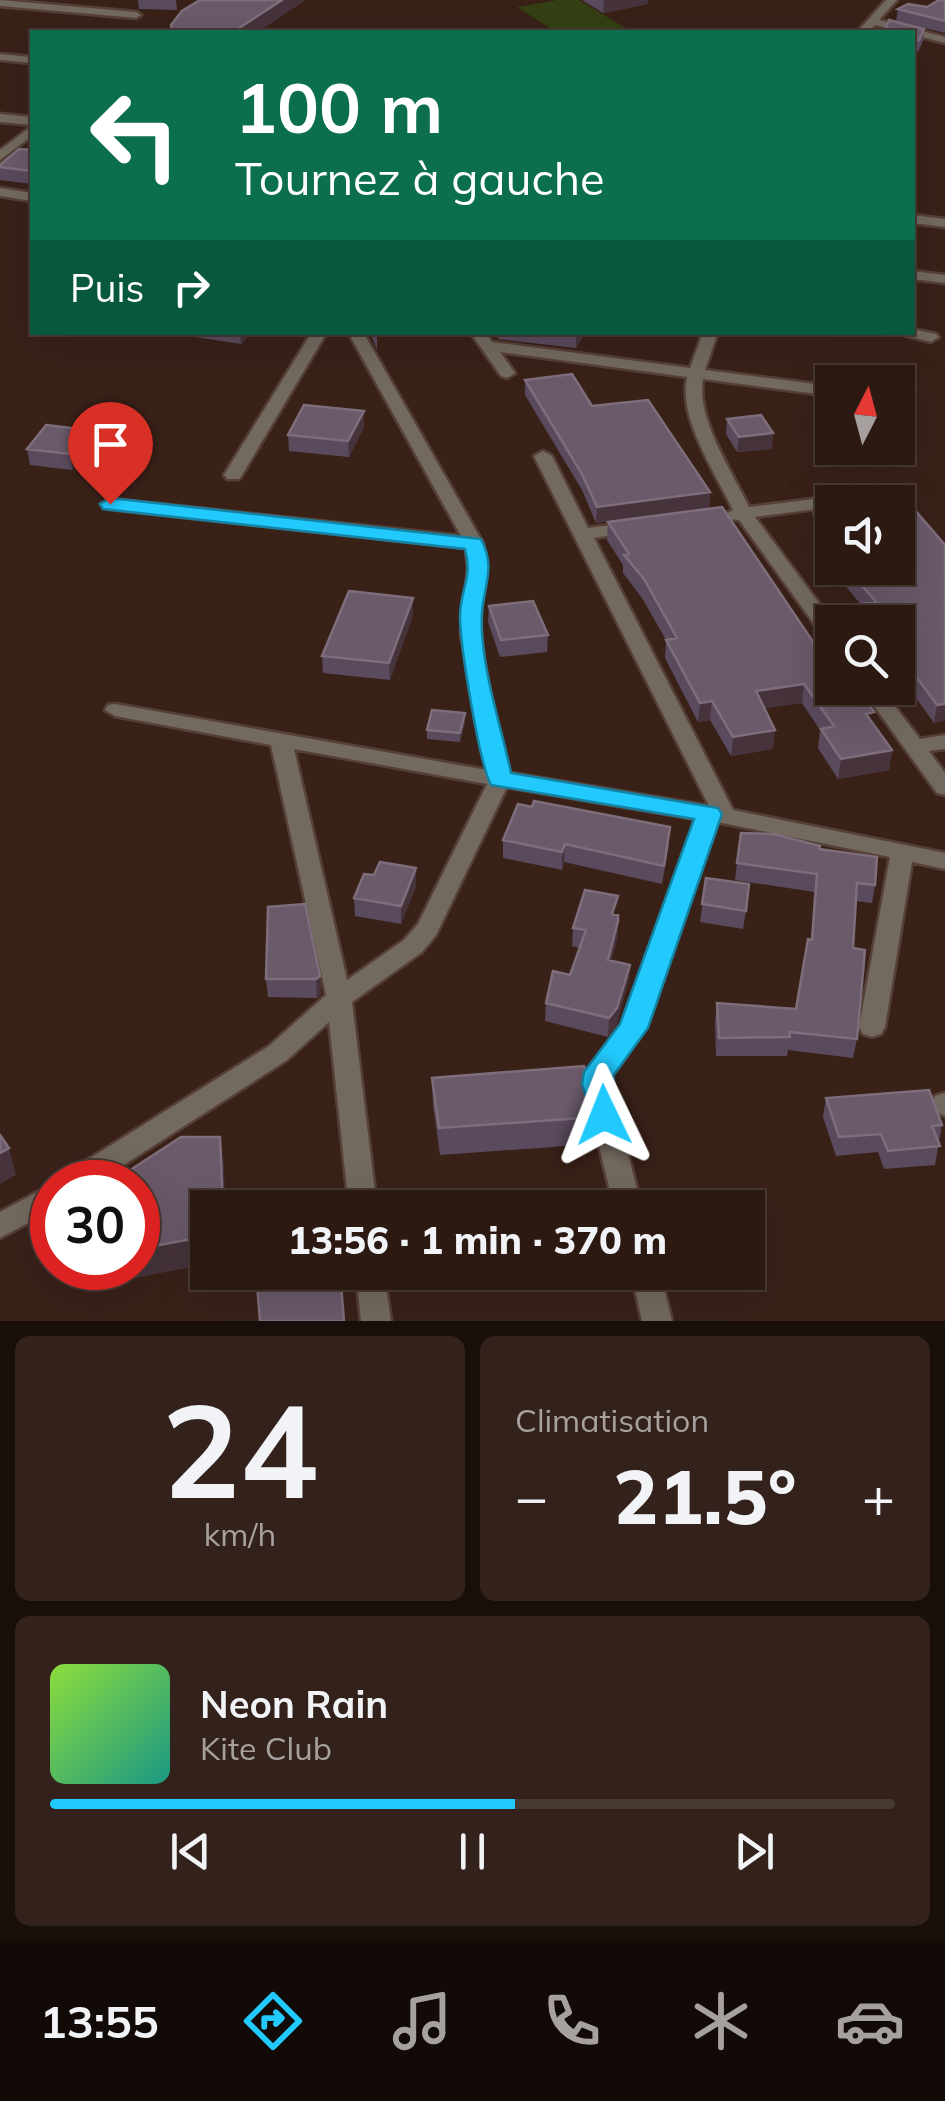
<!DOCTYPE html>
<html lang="fr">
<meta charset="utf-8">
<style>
:root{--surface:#2b1912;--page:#33221b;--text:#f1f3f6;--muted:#a6a09f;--line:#473832;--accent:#21c9fd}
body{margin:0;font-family:Mulish,sans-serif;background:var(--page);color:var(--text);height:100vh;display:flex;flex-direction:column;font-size:38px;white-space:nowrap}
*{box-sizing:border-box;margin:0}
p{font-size:32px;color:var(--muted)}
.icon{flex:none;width:55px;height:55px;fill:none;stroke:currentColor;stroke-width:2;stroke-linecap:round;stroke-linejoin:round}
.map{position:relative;height:1321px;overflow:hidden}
.panel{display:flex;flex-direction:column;gap:15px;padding:15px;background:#180e0a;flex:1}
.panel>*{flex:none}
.banner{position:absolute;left:30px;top:30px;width:885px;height:305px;border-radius:0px;box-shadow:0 10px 40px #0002,0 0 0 2px var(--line);background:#0b6e4f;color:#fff;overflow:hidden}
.needle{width:65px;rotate:6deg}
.controls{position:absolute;left:815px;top:365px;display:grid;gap:20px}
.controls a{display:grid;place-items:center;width:100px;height:100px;border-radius:0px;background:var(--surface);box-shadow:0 10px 40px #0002,0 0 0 2px var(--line);font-size:50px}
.speed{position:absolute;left:30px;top:1160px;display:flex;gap:20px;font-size:50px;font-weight:700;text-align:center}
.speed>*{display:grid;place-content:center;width:130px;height:130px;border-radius:50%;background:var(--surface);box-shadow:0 10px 40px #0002,0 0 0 2px var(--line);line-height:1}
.speed .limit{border:15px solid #d22;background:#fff;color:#111}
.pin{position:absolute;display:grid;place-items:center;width:85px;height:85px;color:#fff;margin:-102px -42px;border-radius:50% 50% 50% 0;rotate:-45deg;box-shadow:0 0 10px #0007}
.pin .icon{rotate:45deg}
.me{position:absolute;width:110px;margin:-55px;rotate:358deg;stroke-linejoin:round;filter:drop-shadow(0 0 8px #0008)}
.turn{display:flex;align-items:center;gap:35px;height:210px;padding:0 40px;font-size:45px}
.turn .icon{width:130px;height:130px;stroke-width:2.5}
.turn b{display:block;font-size:70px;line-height:85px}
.then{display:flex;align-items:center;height:95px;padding:0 40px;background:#0003;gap:20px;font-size:38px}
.big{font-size:75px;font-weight:800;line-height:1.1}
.panel .card{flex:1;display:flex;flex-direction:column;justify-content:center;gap:15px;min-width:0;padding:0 35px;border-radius:15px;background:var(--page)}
.panel .dial{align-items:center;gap:0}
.dial b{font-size:130px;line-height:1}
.song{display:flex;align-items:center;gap:30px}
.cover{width:120px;height:120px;border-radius:15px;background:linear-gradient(135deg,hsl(90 70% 55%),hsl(170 70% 35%))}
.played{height:10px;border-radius:5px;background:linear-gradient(90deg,var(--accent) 55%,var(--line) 55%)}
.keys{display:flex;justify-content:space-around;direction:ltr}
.heat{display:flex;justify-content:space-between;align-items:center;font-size:55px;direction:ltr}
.panel .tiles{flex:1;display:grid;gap:15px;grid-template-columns:1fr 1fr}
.card:last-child{grid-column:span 2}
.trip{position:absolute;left:190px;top:1190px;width:575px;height:100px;border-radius:0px;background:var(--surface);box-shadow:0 10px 40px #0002,0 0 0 2px var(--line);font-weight:800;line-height:100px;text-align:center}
.tabs{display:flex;height:160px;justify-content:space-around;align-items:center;background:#110a07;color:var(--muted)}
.tabs .icon{width:70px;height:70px}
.tabs .on{color:var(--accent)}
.tabs b{font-size:45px;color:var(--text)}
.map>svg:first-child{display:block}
</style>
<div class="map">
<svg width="945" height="1321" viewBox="0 0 945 1321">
<rect width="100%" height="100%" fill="#392118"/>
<path fill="#343f13" d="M558 0H579L627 29 556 32 517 7Z"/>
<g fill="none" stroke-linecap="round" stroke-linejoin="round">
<g stroke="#563f36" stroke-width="5">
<path id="minor" d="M0 0 136 12 141 15 136 18 0 6Z
M886 0H897L879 20 945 37V43L875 25 868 32H857Z
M0 54 32 57V63L0 60Z
M0 114 32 117V125L0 122Z
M32 126V136L0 160V150Z
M0 188 32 193V201L0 196Z
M912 215 945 219V227L912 223Z
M912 271 945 275V283L912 279Z
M912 329 936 334 939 337 931 342 893 332H912Z
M312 332H327L242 475 239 479H227L224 475Z
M348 332H363L483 543C489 575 478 604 481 636 485 683 499 728 510 773L709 806 534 456 543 451 552 456 588 528 635 522 644 527 635 532 594 538 733 810 945 853V869L912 862 885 1027 881 1034 872 1037 863 1034 859 1027 890 857 717 822 646 1028 612 1076 610 1084 642 1208H614L584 1084 590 1066 622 1024 696 819 507 787 436 935 422 952 352 1002 377 1208H349L329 1022 287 1060 97 1182H61L65 1174 269 1046 326 995 271 745 115 716 105 710 108 705 115 704 487 770 461 634 468 569 466 548 110 509 101 504 110 499 461 536ZM294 749 487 784 418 924 404 940 347 980Z
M470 332H485L492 342 690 368 703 332H718L705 370 832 386V396L703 379C696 419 732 471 749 507L838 496 847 501 832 502V507L755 517 833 622 832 641 825 639 739 520 727 519 724 515 733 510C715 472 678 418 687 377L500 352 515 373 507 378 501 376Z
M861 688H881L920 739 945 735V749L929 751 945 773V795L937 793Z
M944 1093H945V1116L936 1112 931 1103 935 1096Z
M52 1184V1210L0 1238V1212Z
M356 1272H384L391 1321H361Z
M631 1272H660L672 1321H642Z"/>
</g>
<use href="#minor" fill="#72695f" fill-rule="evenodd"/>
</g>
<path fill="#5a4a5d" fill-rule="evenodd" d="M138 0H176L177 10 139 9Z
M582 0H648V4L603 13Z
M945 0V33L896 21 898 9 927 7Z
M924 29 923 41 918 52H912V32Z
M32 150V184L0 180V165Z
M188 332H252L241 344 189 336Z
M370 332H413L377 335V350Z
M498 332H585L576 348 498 339Z
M525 380 592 406 710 492 709 508 596 523 582 490 525 395Z
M364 411V427L349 457 289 451 288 435Z
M727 419 772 449 737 452 726 434Z
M90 446 72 470 30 465 27 449Z
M895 487 945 720 934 723 898 673V622H861L862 606 816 550 818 533 825 532 812 515 814 499ZM832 502 898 568H832Z
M608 522 832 688 873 723 892 750 889 770 838 779 818 748 820 730 802 703 765 708 773 749 731 756 710 720 698 722 665 658 666 640 642 598 623 573V565L607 540Z
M489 606 548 635 547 652 500 657 488 622Z
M413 615 390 680 323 673 322 656Z
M465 713V722L460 742 427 739V730Z
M503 840 669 844 662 884 564 862 562 870 503 858Z
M819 849 875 885 872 903 856 901 853 948 857 1039 853 1058 788 1050 787 1056H716L715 1021 717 1003 796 1009 811 940 814 892 735 880 737 863Z
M416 868V886L401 924 355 916 354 898 374 875Z
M706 878 746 911 743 929 700 922Z
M616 915 618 921 617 939 611 961 630 965 628 983 616 1026 608 1037 545 1021 546 1003 570 975 580 948 572 946 573 928Z
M320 976 321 994 317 998 268 997 266 979Z
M432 1078 596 1117 595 1144 440 1155 433 1105Z
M826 1098 942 1125 935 1165 884 1169 878 1152 836 1156 823 1117Z"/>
<path fill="#46333c" d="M282 0H306L258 32H233Z
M604 0H648V4L603 13Z
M240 332H252L241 344Z
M578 332H585L576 348V336Z
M364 411V427L349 457 348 441Z
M88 430 90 446 72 470 70 454Z
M773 433 772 449 737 452 739 437Z
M710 492 709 508 596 523 597 507Z
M413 598V615L390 680 389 663Z
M804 684 802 703 754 710 756 691Z
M712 701 710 720 698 722 700 703Z
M945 704V720L934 723 937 705Z
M465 713V722L460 742V733Z
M775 730 773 749 731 756 733 737Z
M892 750 889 770 838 779 841 759Z
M565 844 564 862 562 870V852Z
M416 868V886L401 924V906Z
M618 921 617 939 607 978 608 960Z
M630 965 628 983 616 1026 608 1037 609 1018Z
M320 976 321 994 317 998 316 979Z
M220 1137 224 1164 225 1208H223Z
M9 1148 16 1175 0 1184V1153Z
M208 1236V1264L113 1282 110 1268H138V1249Z"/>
<path fill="#6a5a6a" stroke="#7e6e7b" stroke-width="2.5" d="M200 0H282L233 32H172L171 25 182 11Z
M939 0H945V21L898 9 908 4 927 7Z
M889 20 924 29 919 40H912V32H884Z
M19 149 32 150V171L0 167V165Z
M548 332H578L576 336Z
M572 374 592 406 648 400 710 492 597 507 582 474 525 380Z
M304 405 364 411 348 441 288 435Z
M761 415 773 433 739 437 727 419Z
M46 425 88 430 70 454 27 449Z
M895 487 945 545V704L937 705 898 652V622H876L862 604 876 602 847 568H898V502H832V522L814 499Z
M722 507 832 670V688H856L874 712 866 714 892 750 841 759 821 729 834 726 804 684 756 691 775 730 733 737 712 701 700 703 666 640 677 638 644 579 624 555 629 554 608 522Z
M832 531V551L818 533Z
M349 591 413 598 389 663 322 656Z
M533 601 548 635 501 640 489 606Z
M432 710 465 713 460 733 427 730Z
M534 801 670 827 664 866 565 844 562 852 503 840 518 804 532 807Z
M741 833 774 834 820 846 819 849 877 857 875 885 857 883 853 948 865 950 857 1039 789 1032 790 1037 719 1038 717 1003 796 1009 808 939 812 940 817 874 737 863Z
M380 862 416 868 401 906 354 898 364 874 374 875Z
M706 878 749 884 746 911 702 904Z
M585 890 618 896 612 914 618 915V921L608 960 630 965 617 1008 609 1018 546 1003 553 971 570 975 586 930 573 928Z
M305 904 320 976 316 979H266L268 907Z
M584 1066 596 1117 439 1128 432 1078Z
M929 1090 942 1125 932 1126 940 1146 888 1151 881 1134 839 1137 826 1098Z
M0 1135 9 1148 0 1153Z
M181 1137H220L223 1208H208V1236L138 1249V1182H112Z
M256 1272H340L344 1321H260Z"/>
<path fill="#21c9fd" stroke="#1583a4" stroke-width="2.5" d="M110 498 481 539C496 567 484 585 482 613 479 662 501 725 511 773L718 808 722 814 648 1028 613 1076 620 1115 615 1123 604 1127 594 1123 582 1084 584 1072 620 1024 694 819 491 785C479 763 460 644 460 617 460 588 473 580 465 549L103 509 100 504Z"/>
</svg>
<div class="controls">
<a><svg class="needle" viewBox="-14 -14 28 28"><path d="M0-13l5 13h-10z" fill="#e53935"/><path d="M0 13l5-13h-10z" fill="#a6a09f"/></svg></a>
<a><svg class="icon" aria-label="sound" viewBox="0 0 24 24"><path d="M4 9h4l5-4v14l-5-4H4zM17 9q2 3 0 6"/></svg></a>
<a><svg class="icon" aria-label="search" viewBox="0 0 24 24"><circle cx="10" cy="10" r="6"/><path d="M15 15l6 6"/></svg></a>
</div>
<div class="speed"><div class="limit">30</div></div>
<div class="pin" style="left:110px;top:504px;background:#d93025"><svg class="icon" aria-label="arrive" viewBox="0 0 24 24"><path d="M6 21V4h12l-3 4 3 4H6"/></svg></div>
<svg class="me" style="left:604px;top:1115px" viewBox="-20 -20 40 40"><path d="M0-17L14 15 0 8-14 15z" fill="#21c9fd" stroke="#fff" stroke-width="4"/></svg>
<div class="trip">13:56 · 1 min · 370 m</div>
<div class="banner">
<div class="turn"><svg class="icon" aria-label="left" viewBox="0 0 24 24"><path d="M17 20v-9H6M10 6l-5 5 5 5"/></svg><div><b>100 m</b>Tournez à gauche</div></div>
<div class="then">Puis<svg class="icon" aria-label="right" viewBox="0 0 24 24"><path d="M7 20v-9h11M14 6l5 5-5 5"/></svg></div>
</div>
</div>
<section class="panel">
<div class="tiles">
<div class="card dial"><b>24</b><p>km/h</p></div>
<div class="card"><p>Climatisation</p>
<div class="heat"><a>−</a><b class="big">21.5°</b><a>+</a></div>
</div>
<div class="card">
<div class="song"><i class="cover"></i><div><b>Neon Rain</b><p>Kite Club</p></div></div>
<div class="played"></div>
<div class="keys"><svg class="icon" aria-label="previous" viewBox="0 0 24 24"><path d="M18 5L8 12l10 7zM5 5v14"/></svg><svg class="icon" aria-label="pause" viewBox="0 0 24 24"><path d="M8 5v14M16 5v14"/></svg><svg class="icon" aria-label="next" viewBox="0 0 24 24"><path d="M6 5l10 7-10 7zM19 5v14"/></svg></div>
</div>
</div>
</section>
<nav class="tabs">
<b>13:55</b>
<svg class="icon on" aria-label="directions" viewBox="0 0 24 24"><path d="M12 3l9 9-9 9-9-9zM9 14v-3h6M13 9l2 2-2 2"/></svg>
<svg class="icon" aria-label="music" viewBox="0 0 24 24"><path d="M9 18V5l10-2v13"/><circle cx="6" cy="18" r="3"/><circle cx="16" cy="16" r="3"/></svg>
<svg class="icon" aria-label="phone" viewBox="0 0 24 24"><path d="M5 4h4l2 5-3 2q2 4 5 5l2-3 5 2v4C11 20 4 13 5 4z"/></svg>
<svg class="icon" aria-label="climate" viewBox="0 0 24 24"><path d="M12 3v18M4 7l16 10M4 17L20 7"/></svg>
<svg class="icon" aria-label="car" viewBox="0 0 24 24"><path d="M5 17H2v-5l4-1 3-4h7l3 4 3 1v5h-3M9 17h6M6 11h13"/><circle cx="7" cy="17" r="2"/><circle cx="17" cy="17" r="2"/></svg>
</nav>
